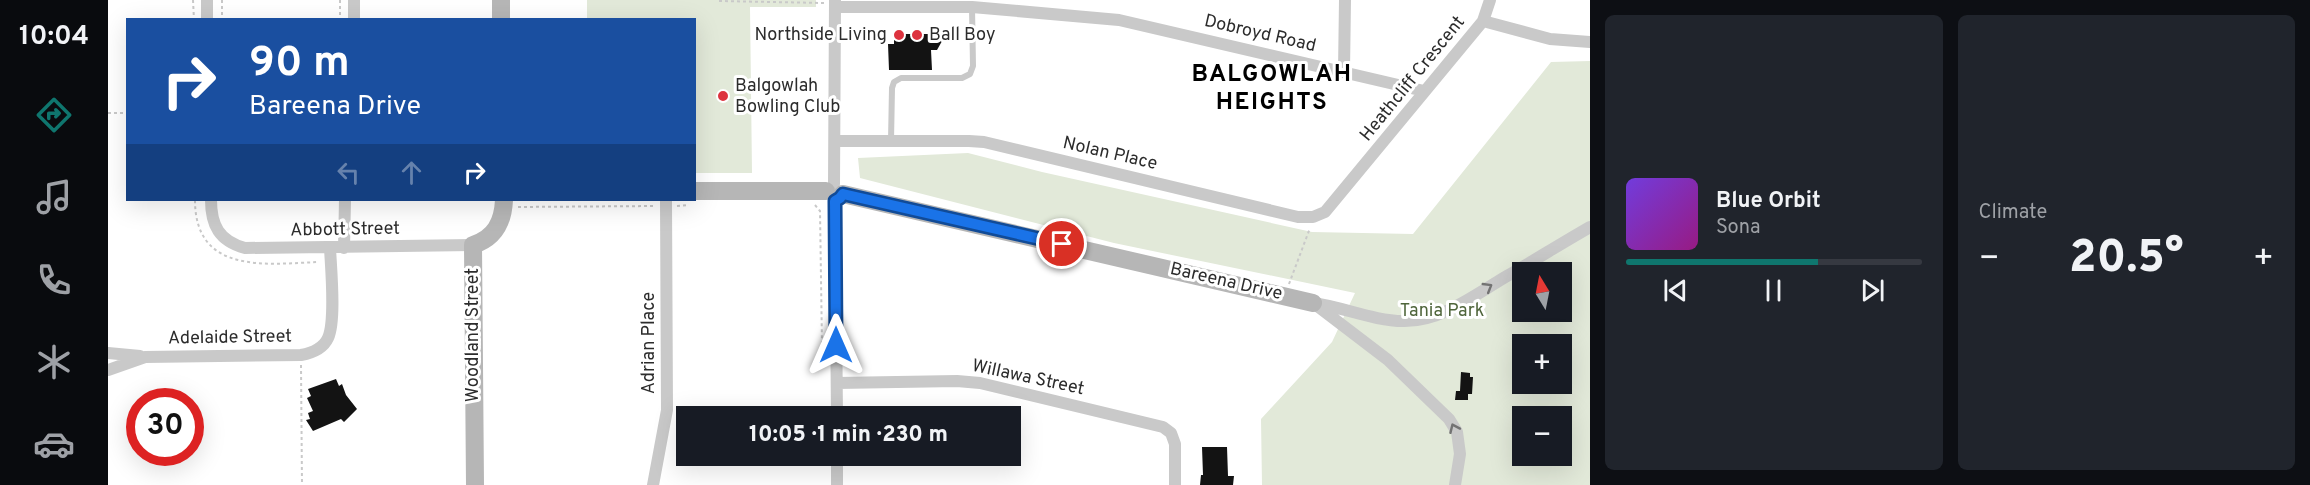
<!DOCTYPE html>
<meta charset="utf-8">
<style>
:root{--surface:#171b24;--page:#20242c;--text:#f1f3f6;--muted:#9ea1a6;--line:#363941;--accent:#0f766e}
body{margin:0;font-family:Overpass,sans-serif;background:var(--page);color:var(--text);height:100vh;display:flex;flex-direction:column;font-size:22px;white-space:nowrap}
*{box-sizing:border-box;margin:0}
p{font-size:20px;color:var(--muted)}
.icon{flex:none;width:33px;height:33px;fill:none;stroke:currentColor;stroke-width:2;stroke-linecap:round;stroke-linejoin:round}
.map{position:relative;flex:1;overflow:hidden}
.details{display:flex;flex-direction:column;gap:15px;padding:15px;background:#0d0f14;width:720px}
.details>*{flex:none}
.hud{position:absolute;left:18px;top:18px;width:570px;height:183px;border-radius:0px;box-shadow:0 6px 24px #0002;background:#1a4fa0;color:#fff;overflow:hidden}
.needle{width:39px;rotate:350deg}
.fabs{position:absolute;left:1404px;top:262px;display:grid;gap:12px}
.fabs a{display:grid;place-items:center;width:60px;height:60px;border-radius:0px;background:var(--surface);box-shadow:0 6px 24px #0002;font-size:30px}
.speed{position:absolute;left:18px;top:388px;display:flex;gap:12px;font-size:30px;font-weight:700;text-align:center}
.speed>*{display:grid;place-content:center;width:78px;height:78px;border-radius:50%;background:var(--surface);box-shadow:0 6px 24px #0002;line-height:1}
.speed .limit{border:9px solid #d22;background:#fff;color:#111}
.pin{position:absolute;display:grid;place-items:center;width:51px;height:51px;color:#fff;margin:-26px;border:3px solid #fff;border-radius:50%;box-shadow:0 2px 6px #0007}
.me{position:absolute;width:66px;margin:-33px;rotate:0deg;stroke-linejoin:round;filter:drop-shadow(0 0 4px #0008)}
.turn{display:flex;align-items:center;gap:21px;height:126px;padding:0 24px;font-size:27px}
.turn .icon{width:78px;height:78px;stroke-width:2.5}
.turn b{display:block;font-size:42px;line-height:51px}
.lanes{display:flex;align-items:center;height:57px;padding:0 24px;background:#0003;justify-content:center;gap:30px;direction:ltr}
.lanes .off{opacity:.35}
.big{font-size:45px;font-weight:800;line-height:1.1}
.details .card{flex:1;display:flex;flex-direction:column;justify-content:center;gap:9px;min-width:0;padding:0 21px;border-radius:9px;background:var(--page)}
.song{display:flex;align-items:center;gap:18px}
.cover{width:72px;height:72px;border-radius:9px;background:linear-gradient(135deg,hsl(260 70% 55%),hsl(310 70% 35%))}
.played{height:6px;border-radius:3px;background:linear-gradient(90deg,var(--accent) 65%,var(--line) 65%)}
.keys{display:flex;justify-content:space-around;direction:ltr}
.heat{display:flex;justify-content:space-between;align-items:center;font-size:33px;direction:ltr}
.details .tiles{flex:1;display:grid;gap:15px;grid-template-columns:repeat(2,1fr)}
.trip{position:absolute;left:568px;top:406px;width:345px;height:60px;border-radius:0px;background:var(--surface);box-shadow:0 6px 24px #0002;font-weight:800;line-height:60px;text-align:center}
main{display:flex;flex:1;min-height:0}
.tab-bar{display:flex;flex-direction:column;width:108px;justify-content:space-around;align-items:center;background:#090b0e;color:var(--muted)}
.tab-bar .icon{width:42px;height:42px}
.tab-bar .current{color:var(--accent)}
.tab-bar b{font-size:27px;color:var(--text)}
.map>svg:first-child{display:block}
</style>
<main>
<nav class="tab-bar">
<b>10:04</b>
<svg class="icon current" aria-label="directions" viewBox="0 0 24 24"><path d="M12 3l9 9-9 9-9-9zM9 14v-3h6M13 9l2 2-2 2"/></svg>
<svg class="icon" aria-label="music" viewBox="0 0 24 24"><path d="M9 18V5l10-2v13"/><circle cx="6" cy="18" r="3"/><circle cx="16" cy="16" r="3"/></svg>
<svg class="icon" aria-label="phone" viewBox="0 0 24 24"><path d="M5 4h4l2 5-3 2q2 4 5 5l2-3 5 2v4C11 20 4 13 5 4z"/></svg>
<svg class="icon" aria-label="climate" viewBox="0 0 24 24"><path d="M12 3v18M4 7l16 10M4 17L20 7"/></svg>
<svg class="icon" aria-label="car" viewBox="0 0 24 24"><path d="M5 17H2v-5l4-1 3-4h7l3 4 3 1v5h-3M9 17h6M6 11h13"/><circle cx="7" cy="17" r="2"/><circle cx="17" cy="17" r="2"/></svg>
</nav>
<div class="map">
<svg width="1482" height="485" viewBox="0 0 1482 485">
<rect width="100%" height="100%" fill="#fff"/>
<path fill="#e2e9d9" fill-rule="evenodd" d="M479 0H708V7H642L644 173H587L586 20 479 19Z
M1482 61V485H1154L1153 419 1224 342 1247 293 1006 243 752 178 750 158 860 153 934 172 1204 232 1305 234 1443 62ZM1414 273H1454V312H1414ZM1414 345H1454V384H1414ZM1414 417H1454V456H1414Z"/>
<path fill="#131313" d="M786 34H838L829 50H823L824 70H781L780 44H786Z
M1353 372 1362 373V377H1365L1364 394H1360V400H1347L1348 391H1352Z
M228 379 231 386 234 384 238 395 249 409 236 422 233 419 205 431 198 420 202 419 200 413 205 411 199 398 203 396 200 389Z
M1094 447H1119L1120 476H1126L1125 485H1092L1093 475H1095Z"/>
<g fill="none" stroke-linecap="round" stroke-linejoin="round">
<path stroke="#c9c9c9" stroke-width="2" stroke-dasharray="3 3" stroke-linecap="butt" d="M85 0 86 20
M114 0V20
M232 0V20
M611 1 716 3
M0 113H20
M87 200C87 275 159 264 211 262
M707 205 712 211 714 345H716
M569 206 581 205
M410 207 548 206
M1181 284 1202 228
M193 365 194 485"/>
<path stroke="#c9c9c9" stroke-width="6" d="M783 141 784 88 786 82 793 78H854L862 74 865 66 864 7"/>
<path stroke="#c9c9c9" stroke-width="12" d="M99 0V20
M246 0V20
M727 7H864L1011 20 1316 91
M1375 21 1442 39 1482 42
M1236 71 1237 0
M727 141H861L876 142 1190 217H1205L1217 212 1375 21 1382 0
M726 184 727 1
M103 200C103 225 111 241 137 248L365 245
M727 201 729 417
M236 248 237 200
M1205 303C1235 307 1266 321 1295 321 1333 322 1368 294 1399 276 1427 260 1454 243 1482 227
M1208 305 1280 360 1341 419 1349 432 1352 454 1347 485
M0 353 32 356
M0 370 37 357 193 355C204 353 215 349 220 338 228 321 223 269 222 248
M729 383 849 381 872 383 1055 427 1063 433 1067 444V485
M729 456V485
M545 485 559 410 558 200"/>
<path stroke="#b6b6b6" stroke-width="18" d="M393 0V20
M586 191H718
M735 194 1205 303
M367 485 365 245C387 238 395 222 396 200"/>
</g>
<defs><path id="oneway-chevron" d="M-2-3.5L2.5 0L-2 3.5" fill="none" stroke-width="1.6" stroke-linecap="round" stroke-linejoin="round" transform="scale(1.5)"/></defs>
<g stroke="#737373">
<use href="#oneway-chevron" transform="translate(1380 287) rotate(-31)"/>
<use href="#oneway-chevron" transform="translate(1346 428) rotate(-114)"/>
</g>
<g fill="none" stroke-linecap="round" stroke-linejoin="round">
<g stroke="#114b97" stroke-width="15">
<path id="route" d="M728 345 727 201 732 198 735 194 954 244"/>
</g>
<use href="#route" stroke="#1a73e8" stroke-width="10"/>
</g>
<g fill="#dd333f" stroke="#fff" stroke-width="2">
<circle cx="791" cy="35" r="6"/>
<circle cx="809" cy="35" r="6"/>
<circle cx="615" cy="96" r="6"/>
</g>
<g text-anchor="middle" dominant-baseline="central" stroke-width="6" stroke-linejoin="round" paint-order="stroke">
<g font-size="18" fill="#2c2c2c" stroke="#fff">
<text transform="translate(1152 34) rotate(13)">Dobroyd Road</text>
<text transform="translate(1305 79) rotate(-51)">Heathcliff Crescent</text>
<text transform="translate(1002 154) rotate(13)">Nolan Place</text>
<text transform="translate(237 230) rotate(-1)">Abbott Street</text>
<text transform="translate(1118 282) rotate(13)">Bareena Drive</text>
<text transform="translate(365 335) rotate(-90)">Woodland Street</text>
<text transform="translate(122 338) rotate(-1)">Adelaide Street</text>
<text transform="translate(541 343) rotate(-90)">Adrian Place</text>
<text transform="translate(920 378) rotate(12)">Willawa Street</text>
</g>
<g font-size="18" fill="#2c2c2c" stroke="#fff" text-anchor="start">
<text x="779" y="35" text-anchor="end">Northside Living</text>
<text x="821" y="35">Ball Boy</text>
<text x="627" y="86">Balgowlah<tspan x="627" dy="21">Bowling Club</tspan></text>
</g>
<g font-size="18" fill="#4f653b" stroke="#fff">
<text x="1334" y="311">Tania Park</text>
</g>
<g font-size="24" font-weight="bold" letter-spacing="1.5" fill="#000" stroke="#fff">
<text x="1164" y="75">BALGOWLAH<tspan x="1164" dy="28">HEIGHTS</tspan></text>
</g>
</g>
</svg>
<div class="fabs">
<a><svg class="needle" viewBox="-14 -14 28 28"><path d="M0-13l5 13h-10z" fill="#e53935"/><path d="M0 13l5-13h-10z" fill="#9ea1a6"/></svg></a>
<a>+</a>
<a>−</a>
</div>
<div class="speed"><div class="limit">30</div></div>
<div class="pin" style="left:954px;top:244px;background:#d93025"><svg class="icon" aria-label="arrive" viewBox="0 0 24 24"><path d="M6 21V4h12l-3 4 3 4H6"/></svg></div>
<svg class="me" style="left:728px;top:345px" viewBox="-20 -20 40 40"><path d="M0-17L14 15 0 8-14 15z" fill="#1a73e8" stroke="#fff" stroke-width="4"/></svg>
<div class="trip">10:05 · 1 min · 230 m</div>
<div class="hud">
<div class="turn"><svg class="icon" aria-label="right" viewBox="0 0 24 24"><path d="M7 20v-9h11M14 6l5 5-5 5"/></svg><div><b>90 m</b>Bareena Drive</div></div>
<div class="lanes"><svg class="icon off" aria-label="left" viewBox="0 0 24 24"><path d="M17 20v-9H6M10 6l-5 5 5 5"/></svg><svg class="icon off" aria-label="ahead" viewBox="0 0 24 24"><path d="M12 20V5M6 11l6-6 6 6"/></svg><svg class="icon" aria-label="right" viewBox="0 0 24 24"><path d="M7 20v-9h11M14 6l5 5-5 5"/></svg></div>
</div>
</div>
<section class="details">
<div class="tiles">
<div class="card">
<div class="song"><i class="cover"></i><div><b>Blue Orbit</b><p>Sona</p></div></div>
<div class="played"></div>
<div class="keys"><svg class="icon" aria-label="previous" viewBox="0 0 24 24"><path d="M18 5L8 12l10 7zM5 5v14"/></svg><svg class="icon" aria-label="pause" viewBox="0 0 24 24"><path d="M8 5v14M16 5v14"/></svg><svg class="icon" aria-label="next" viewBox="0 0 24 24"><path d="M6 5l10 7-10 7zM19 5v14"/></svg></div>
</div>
<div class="card"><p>Climate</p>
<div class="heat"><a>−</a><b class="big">20.5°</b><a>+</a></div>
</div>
</div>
</section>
</main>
